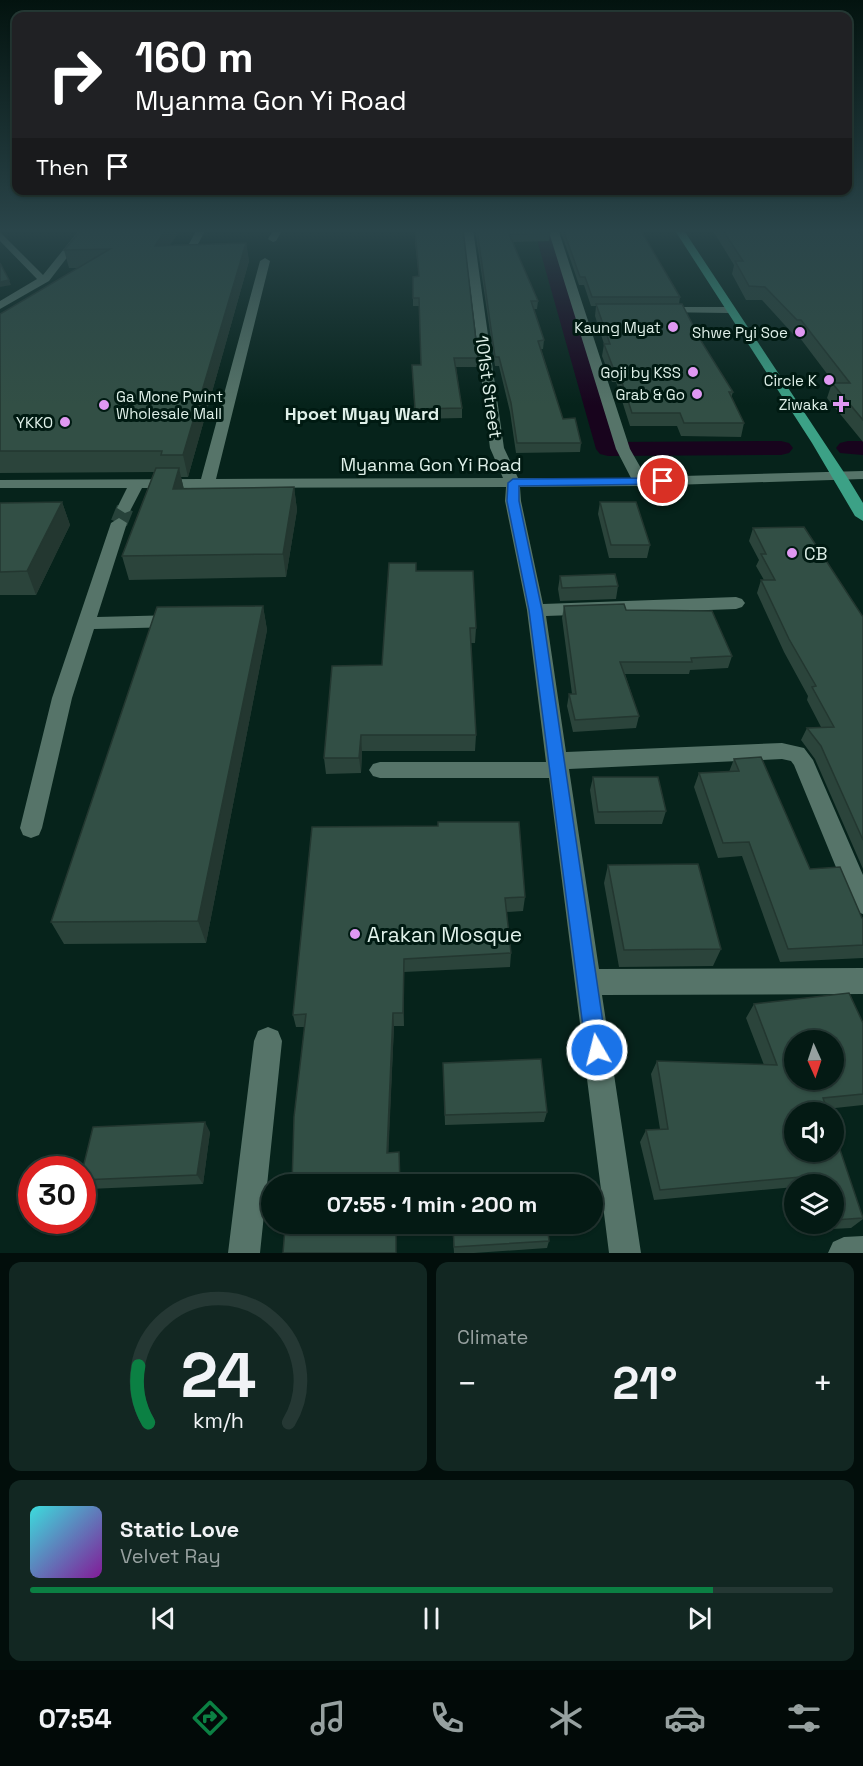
<!DOCTYPE html>
<meta charset="utf-8">
<style>
:root{--surface:#041a14;--page:#122722;--text:#f1f3f6;--muted:#97a1a0;--line:#253834;--accent:#0b8043}
body{margin:0;font-family:"Space Grotesk",sans-serif;background:var(--page);color:var(--text);height:100vh;display:flex;flex-direction:column;font-size:22px;white-space:nowrap}
*{box-sizing:border-box;margin:0}
p{font-size:20px;color:var(--muted)}
.icon{flex:none;width:33px;height:33px;fill:none;stroke:currentColor;stroke-width:2;stroke-linecap:round;stroke-linejoin:round}
.map{position:relative;height:1253px;overflow:hidden}
.side{display:flex;flex-direction:column;gap:9px;padding:9px;background:#020e0b;flex:1}
.side>*{flex:none}
.banner{position:absolute;left:12px;top:12px;width:840px;height:183px;border-radius:12px;box-shadow:0 2px 4px #0004,0 0 0 2px var(--line);background:#202124;color:#fff;overflow:hidden}
.needle{width:39px;rotate:177deg}
.controls{position:absolute;left:784px;top:1030px;display:grid;gap:12px}
.controls a{display:grid;place-items:center;width:60px;height:60px;border-radius:50%;background:var(--surface);box-shadow:0 2px 4px #0004,0 0 0 2px var(--line);font-size:30px}
.speed{position:absolute;left:18px;top:1156px;display:flex;gap:12px;font-size:30px;font-weight:700;text-align:center}
.speed>*{display:grid;place-content:center;width:78px;height:78px;border-radius:50%;background:var(--surface);box-shadow:0 2px 4px #0004,0 0 0 2px var(--line);line-height:1}
.speed .limit{border:9px solid #d22;background:#fff;color:#111}
.pin{position:absolute;display:grid;place-items:center;width:51px;height:51px;color:#fff;margin:-26px;border:3px solid #fff;border-radius:50%;box-shadow:0 2px 6px #0007}
.me{position:absolute;width:66px;margin:-33px;rotate:352deg;stroke-linejoin:round;filter:drop-shadow(0 0 4px #0008)}
.turn{display:flex;align-items:center;gap:21px;height:126px;padding:0 24px;font-size:27px}
.turn .icon{width:78px;height:78px;stroke-width:2.5}
.turn b{display:block;font-size:42px;line-height:51px}
.then{display:flex;align-items:center;height:57px;padding:0 24px;background:#0003;gap:12px;font-size:22px}
.big{font-size:45px;font-weight:700;line-height:1.1}
.side .card{flex:1;display:flex;flex-direction:column;justify-content:center;gap:9px;min-width:0;padding:0 21px;border-radius:12px;background:var(--page)}
.side .dial{align-items:center;gap:0}
.dial svg{height:156px;overflow:visible;fill:none;stroke:var(--line);stroke-width:7;stroke-linecap:round;text-anchor:middle}
.dial text{fill:var(--text);stroke:none}
.song{display:flex;align-items:center;gap:18px}
.cover{width:72px;height:72px;border-radius:9px;background:linear-gradient(135deg,hsl(180 70% 55%),hsl(290 70% 35%))}
.played{height:6px;border-radius:3px;background:linear-gradient(90deg,var(--accent) 85%,var(--line) 85%)}
.keys{display:flex;justify-content:space-around;direction:ltr}
.heat{display:flex;justify-content:space-between;align-items:center;font-size:33px;direction:ltr}
.side .tiles{flex:1;display:grid;gap:9px;grid-template-columns:1fr 1fr}
.card:last-child{grid-column:span 2}
.trip{position:absolute;left:261px;top:1174px;width:342px;height:60px;border-radius:30px;background:var(--surface);box-shadow:0 2px 4px #0004,0 0 0 2px var(--line);font-weight:700;line-height:60px;text-align:center}
.dock{display:flex;height:96px;justify-content:space-around;align-items:center;background:#020a08;color:var(--muted)}
.dock .icon{width:42px;height:42px}
.dock .on{color:var(--accent)}
.dock b{font-size:27px;color:var(--text)}
.map>svg:first-child{display:block}
</style>
<div class="map">
<svg width="863" height="1253" viewBox="0 0 863 1253">
<rect width="100%" height="100%" fill="#06231b"/>
<g fill="none" stroke-linecap="round" stroke-linejoin="round">
<path fill="#18041d" fill-rule="evenodd" d="M534 229H550L617 442 781 441 789 443 793 448 789 453 781 455 608 456 600 454 596 449Z
M848 441H863V455L840 453 836 448 840 443Z"/>
<path stroke="#27423a" stroke-width="17" stroke-dasharray="17 8" stroke-linecap="butt" d="M119 523 125 508"/>
<path fill="#567469" fill-rule="evenodd" d="M80 229H89L49 281 0 309V301L37 279 0 241V232L43 275Z
M197 229H206L197 246H191L189 244Z
M274 229H283L276 241 273 242 268 239Z
M463 229H473L504 448 518 478H631L616 449 548 229H558L630 449 646 477 863 471V479L641 486 520 487 521 501 543 604 736 597 742 599 745 603 742 607 736 609 546 616 566 752 782 743 804 748 813 760 863 875V914L854 911 794 765 791 761 782 759 569 769 599 969 863 968V994L602 995 641 1253H609L549 778H380L373 776 369 770 373 764 380 762H546L527 610 505 501 506 487 142 488 130 511 125 513 117 508 127 488H0V480L201 479 260 261 265 258 270 261 216 479 503 478 490 448Z
M661 307H728L734 310 728 313 657 312V308Z
M119 518 127 523 97 617 177 615 183 617 186 621 183 625 177 627 94 629 72 698 42 828 39 835 31 838 23 835 20 828 52 698 111 523Z
M268 1027 278 1031 282 1041 260 1253H228L254 1041 258 1031Z
M863 1236V1253H828L833 1242 844 1237Z"/>
<path fill="#3ca186" fill-rule="evenodd" d="M674 229H683L849 480 863 503V521L855 516 812 443Z"/>
</g>
<path fill="#2b443b" d="M415 229 478 358V367H456L462 408V418L415 419 412 365H421L419 306H413V277H419L415 243Z
M475 229H549L550 233 549 241 512 242 538 301 537 309H534L544 340 543 349H541L563 419 581 443 580 452 516 453 510 412 499 366H495Z
M560 229H640L680 297 679 304 701 341 733 392 731 398 744 423 741 437 681 436 677 426H630L616 382H612L602 356 604 344 595 316 596 306H591L584 285H579Z
M712 229H863V442L827 398 832 383H834L797 334H793L762 300H746L732 274 734 265Z
M246 243 249 261 188 477H181L184 489 294 487 297 510 286 577 129 580 122 556 154 472 0 473V314L78 268H69L64 250 170 245Z
M62 502 70 525 36 595H0V503Z
M600 502 650 545 647 558H609L598 514Z
M753 528 863 617V869L815 759 801 740 807 728 821 727 807 700 808 696 784 652 757 593 761 580H764L756 566 759 560 749 541Z
M416 571 476 628 475 643H471L476 735 475 751H362L361 773 326 774 324 758 382 665Z
M560 576 618 586 616 599 560 601 558 589Z
M263 606 267 630 206 943 64 944 51 922Z
M564 606 626 610 732 656 728 668 690 670 689 674H625L639 716 636 728 573 732 567 706 569 694H572L562 618Z
M734 759 810 869 862 918H863V958L780 962 742 856 718 858 694 787 699 773 729 772Z
M593 777 666 811 662 824H595L590 790Z
M438 826 525 897 523 911 506 912 511 953 510 967 404 972V1026H394L388 1153 399 1152 400 1185H292L305 1027H296L293 1015Z
M608 865 721 949 713 966 619 967 604 883Z
M754 1004 863 1023V1105L826 1109 863 1219 851 1228 813 1230 811 1224H834V1185H795V1187L654 1200 640 1142 646 1130 660 1129 651 1074 657 1061 764 1065 746 1018Z
M443 1063 547 1112 544 1122 445 1125Z
M210 1132 203 1184 89 1189 82 1182V1172Z
M452 1224H547L549 1241 547 1248 474 1253H454Z"/>
<path fill="#233730" d="M166 229H181L158 263 155 246Z
M246 243 249 261 188 477 183 455Z
M9 280 11 285 0 287V282Z
M179 468 184 490 173 489Z
M294 487 297 510 286 577 283 554Z
M62 502 70 525 36 595 27 571Z
M263 606 267 630 206 943 198 921Z
M361 735 362 751 361 773 359 758Z
M404 959V1026L403 1013Z
M393 1013 394 1026 388 1164 387 1153Z
M205 1122 210 1132 203 1184 197 1175Z"/>
<path fill="#324f45" stroke="#233730" stroke-width="1.5" fill-rule="evenodd" d="M82 229H166L155 246 246 243 183 455H161L162 451H0V314L110 249 64 250Z
M415 229H463L478 358H454L462 408 415 409 412 365H421L419 298H413V277L419 276Z
M477 229H549L550 233 509 234 538 301H531L544 340 538 341 563 419 575 418 581 443H517L511 403 499 357H495Z
M563 229H640L680 297H592L585 277H580Z
M722 229H856L863 236V420L832 383H850L801 320H797L765 287 749 286 735 261H743Z
M0 263 9 280 0 282Z
M596 304H682L701 341 733 392H729L744 423H684L680 413H632L618 370H614L604 344H610Z
M156 468H179L173 489 294 487 283 554 122 556Z
M62 502 27 571 0 572V503Z
M600 502H636L650 545H611Z
M804 527 863 617V840L821 746 807 728 834 727 812 687 816 686 789 639 761 580H775L761 554H766L753 528Z
M389 563H416V571H473L476 628H470L476 735H361L359 758H324L332 666 382 665Z
M615 574 618 586 562 588 560 576Z
M624 604 626 610 712 611 732 656 691 658 692 662H620L639 716 575 720 569 694H576L564 606Z
M263 606 198 921 51 922 157 607Z
M761 757 810 869 840 867 862 918H863V945L788 949 749 842 723 843 699 773 739 771 734 759Z
M593 777H658L666 811 598 812Z
M438 822H519L525 897 505 898 511 953 404 959 403 1013H393L387 1153 399 1152 400 1185H292L294 1117 306 1014 293 1015 312 827 438 826Z
M698 864 721 949 624 950 608 865Z
M849 993 863 1023V1094L823 1098 828 1113H795V1152H834V1132L863 1218 834 1220V1185H813L811 1176 660 1190 646 1130 668 1129 657 1061 777 1065 754 1004ZM795 1041H834V1080H795Z
M541 1059 547 1112 445 1115 443 1063Z
M205 1122 197 1175 82 1180V1172L93 1127Z
M541 1178 542 1185H451L450 1184Z
M290 1224H396V1253H283L285 1228 290 1227Z
M453 1224H547L549 1241 454 1247Z"/>
<linearGradient id="sky" x2="0" y2="1"><stop stop-color="#03130f"/><stop offset="0.57" stop-color="#2a454a"/><stop offset="1" stop-color="#2a454a" stop-opacity="0"/></linearGradient>
<rect width="863" height="405" fill="url(#sky)"/>
<path fill="#1a73e8" stroke="#114b97" stroke-width="1.5" d="M663 478 667 479V484L519 486V501L542 610 607 1050 604 1057 597 1060 590 1057 586 1050 529 610 507 501 508 483 513 479Z"/>
<g fill="#df98f2" stroke="#001a12" stroke-width="2">
<circle cx="673" cy="327" r="6"/>
<circle cx="800" cy="332" r="6"/>
<circle cx="693" cy="372" r="6"/>
<circle cx="829" cy="380" r="6"/>
<circle cx="697" cy="394" r="6"/>
<path d="M838 395h6v6h6v6h-6v6h-6v-6h-6v-6h6z"/>
<circle cx="104" cy="405" r="6"/>
<circle cx="65" cy="422" r="6"/>
<circle cx="792" cy="553" r="6"/>
<circle cx="355" cy="934" r="6"/>
</g>
<g text-anchor="middle" dominant-baseline="central" stroke-width="6" stroke-linejoin="round" paint-order="stroke">
<g font-size="15" fill="#dff0e9" stroke="#001a12" text-anchor="end">
<text x="661" y="327">Kaung Myat</text>
<text x="788" y="332">Shwe Pyi Soe</text>
<text x="681" y="372">Goji by KSS</text>
<text x="817" y="380">Circle K</text>
<text x="685" y="394">Grab &amp; Go</text>
<text x="116" y="396" text-anchor="start">Ga Mone Pwint<tspan x="116" dy="17">Wholesale Mall</tspan></text>
<text x="828" y="404">Ziwaka</text>
<text x="53" y="422">YKKO</text>
</g>
<g font-size="18" fill="#dff0e9" stroke="#001a12">
<text transform="translate(489 387) rotate(82)">101st Street</text>
<text x="431" y="464">Myanma Gon Yi Road</text>
</g>
<g font-size="18" font-weight="bold" fill="#dff0e9" stroke="#001a12">
<text x="362" y="413">Hpoet Myay Ward</text>
</g>
<g font-size="18" fill="#dff0e9" stroke="#001a12" text-anchor="start">
<text x="804" y="553">CB</text>
</g>
<g font-size="21" fill="#dff0e9" stroke="#001a12" text-anchor="start">
<text x="367" y="934">Arakan Mosque</text>
</g>
</g>
</svg>
<div class="controls">
<a><svg class="needle" viewBox="-14 -14 28 28"><path d="M0-13l5 13h-10z" fill="#e53935"/><path d="M0 13l5-13h-10z" fill="#97a1a0"/></svg></a>
<a><svg class="icon" aria-label="sound" viewBox="0 0 24 24"><path d="M4 9h4l5-4v14l-5-4H4zM17 9q2 3 0 6"/></svg></a>
<a><svg class="icon" aria-label="layers" viewBox="0 0 24 24"><path d="M12 4l9 5-9 5-9-5zM3 14l9 5 9-5"/></svg></a>
</div>
<div class="speed"><div class="limit">30</div></div>
<div class="pin" style="left:663px;top:481px;background:#d93025"><svg class="icon" aria-label="arrive" viewBox="0 0 24 24"><path d="M6 21V4h12l-3 4 3 4H6"/></svg></div>
<svg class="me" style="left:597px;top:1050px" viewBox="-20 -20 40 40"><circle r="17" fill="#1a73e8" stroke="#fff" stroke-width="3"/><path d="M0-11L8 9 0 5-8 9z" fill="#fff"/></svg>
<div class="trip">07:55 · 1 min · 200 m</div>
<div class="banner">
<div class="turn"><svg class="icon" aria-label="right" viewBox="0 0 24 24"><path d="M7 20v-9h11M14 6l5 5-5 5"/></svg><div><b>160 m</b>Myanma Gon Yi Road</div></div>
<div class="then">Then<svg class="icon" aria-label="arrive" viewBox="0 0 24 24"><path d="M6 21V4h12l-3 4 3 4H6"/></svg></div>
</div>
</div>
<section class="side">
<div class="tiles">
<div class="card dial"><svg viewBox="0 0 100 80">
<path d="M14 69A42 42 0 1 1 86 69"/>
<path d="M14 69A42 42 0 0 1 9 40" stroke="#0b8043"/>
<text x="50" y="56" font-size="32" font-weight="700">24</text>
<text x="50" y="72" font-size="11">km/h</text>
</svg></div>
<div class="card"><p>Climate</p>
<div class="heat"><a>−</a><b class="big">21°</b><a>+</a></div>
</div>
<div class="card">
<div class="song"><i class="cover"></i><div><b>Static Love</b><p>Velvet Ray</p></div></div>
<div class="played"></div>
<div class="keys"><svg class="icon" aria-label="previous" viewBox="0 0 24 24"><path d="M18 5L8 12l10 7zM5 5v14"/></svg><svg class="icon" aria-label="pause" viewBox="0 0 24 24"><path d="M8 5v14M16 5v14"/></svg><svg class="icon" aria-label="next" viewBox="0 0 24 24"><path d="M6 5l10 7-10 7zM19 5v14"/></svg></div>
</div>
</div>
</section>
<nav class="dock">
<b>07:54</b>
<svg class="icon on" aria-label="directions" viewBox="0 0 24 24"><path d="M12 3l9 9-9 9-9-9zM9 14v-3h6M13 9l2 2-2 2"/></svg>
<svg class="icon" aria-label="music" viewBox="0 0 24 24"><path d="M9 18V5l10-2v13"/><circle cx="6" cy="18" r="3"/><circle cx="16" cy="16" r="3"/></svg>
<svg class="icon" aria-label="phone" viewBox="0 0 24 24"><path d="M5 4h4l2 5-3 2q2 4 5 5l2-3 5 2v4C11 20 4 13 5 4z"/></svg>
<svg class="icon" aria-label="climate" viewBox="0 0 24 24"><path d="M12 3v18M4 7l16 10M4 17L20 7"/></svg>
<svg class="icon" aria-label="car" viewBox="0 0 24 24"><path d="M5 17H2v-5l4-1 3-4h7l3 4 3 1v5h-3M9 17h6M6 11h13"/><circle cx="7" cy="17" r="2"/><circle cx="17" cy="17" r="2"/></svg>
<svg class="icon" aria-label="filters" viewBox="0 0 24 24"><path d="M4 7h16M4 17h16"/><circle cx="9" cy="7" r="2"/><circle cx="15" cy="17" r="2"/></svg>
</nav>
